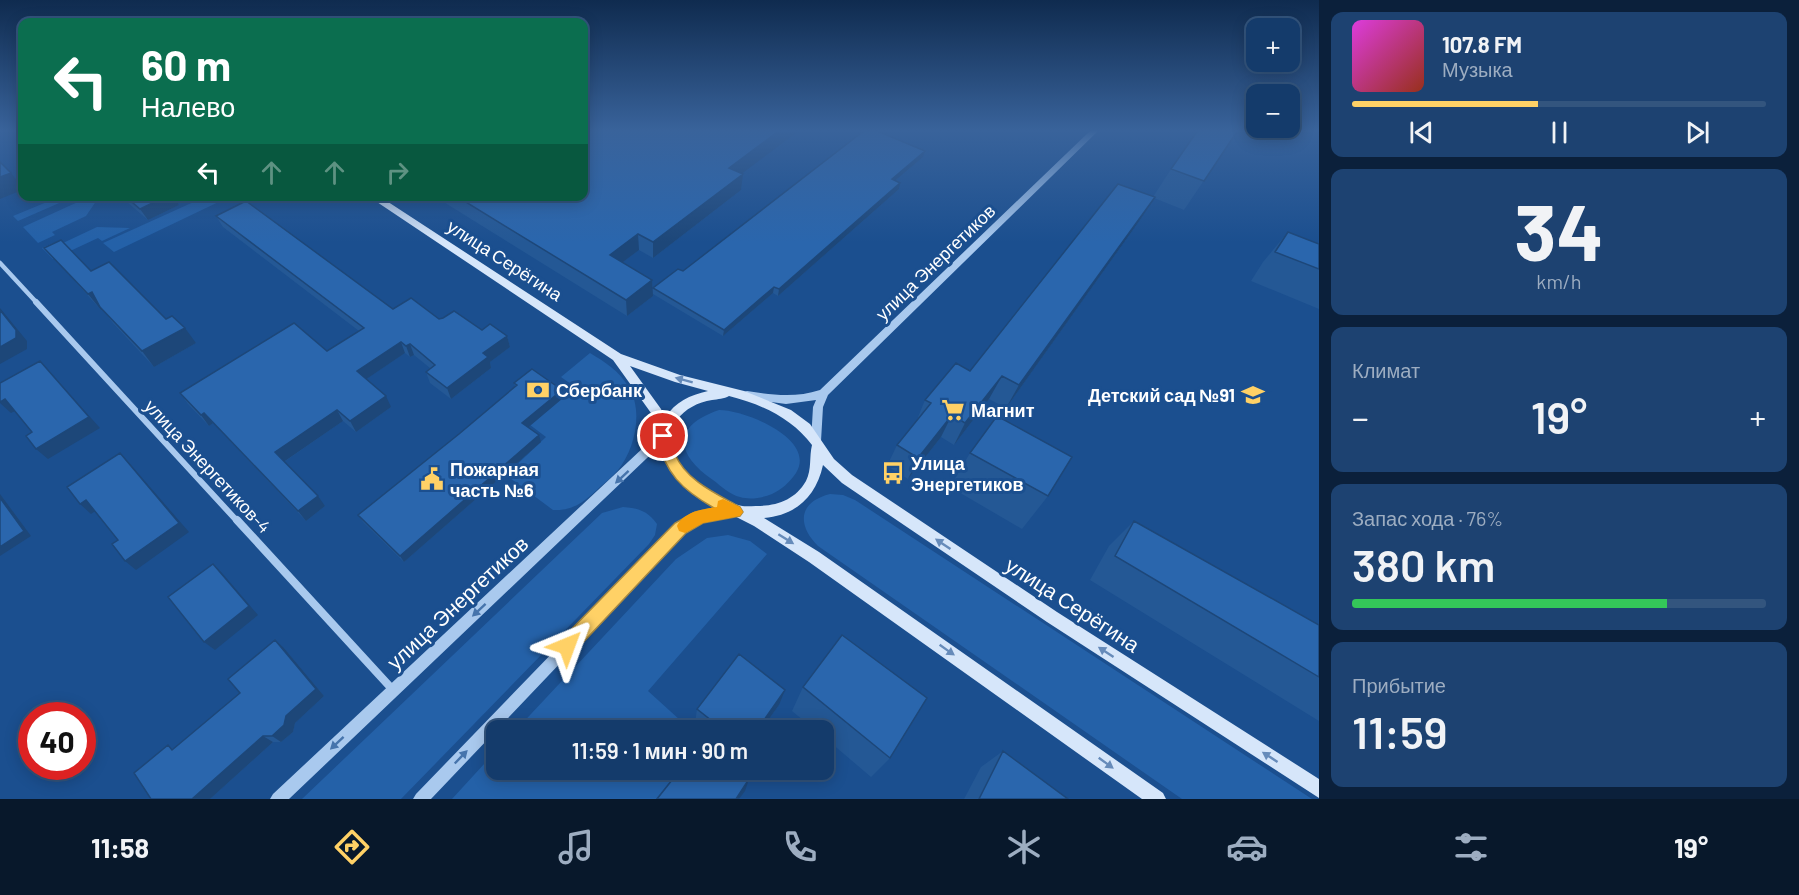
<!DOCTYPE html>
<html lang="ru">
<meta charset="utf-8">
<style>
:root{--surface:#143b6b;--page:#1d4271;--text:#f1f3f6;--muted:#9dadc1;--line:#33557e;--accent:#ffd166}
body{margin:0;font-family:Barlow,sans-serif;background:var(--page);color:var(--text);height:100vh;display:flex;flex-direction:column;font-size:22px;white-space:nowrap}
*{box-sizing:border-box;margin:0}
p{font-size:20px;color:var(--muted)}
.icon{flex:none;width:33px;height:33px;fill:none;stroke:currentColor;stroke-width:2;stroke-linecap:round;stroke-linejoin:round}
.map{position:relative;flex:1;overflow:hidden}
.drawer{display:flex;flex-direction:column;gap:12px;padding:12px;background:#0b203b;width:480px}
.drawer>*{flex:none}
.guide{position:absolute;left:18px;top:18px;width:570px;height:183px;border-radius:12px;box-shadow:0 3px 15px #0003,0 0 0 2px var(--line);background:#0b6e4f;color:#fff;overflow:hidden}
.buttons{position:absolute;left:1246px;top:18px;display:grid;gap:12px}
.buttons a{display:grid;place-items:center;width:54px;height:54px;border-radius:12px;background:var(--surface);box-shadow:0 3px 15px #0003,0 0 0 2px var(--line);font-size:30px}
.speed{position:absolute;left:18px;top:702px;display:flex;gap:12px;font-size:30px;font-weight:700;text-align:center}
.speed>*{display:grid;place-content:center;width:78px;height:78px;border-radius:50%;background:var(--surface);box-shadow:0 3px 15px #0003,0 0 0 2px var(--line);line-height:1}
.speed .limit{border:9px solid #d22;background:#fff;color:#111}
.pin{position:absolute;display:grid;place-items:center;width:51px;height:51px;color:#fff;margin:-26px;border:3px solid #fff;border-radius:50%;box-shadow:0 2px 6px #0007}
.me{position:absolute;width:66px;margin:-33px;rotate:44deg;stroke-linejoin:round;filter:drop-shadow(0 0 4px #0008)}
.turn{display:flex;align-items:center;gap:21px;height:126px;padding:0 24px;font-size:27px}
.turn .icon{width:78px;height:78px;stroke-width:2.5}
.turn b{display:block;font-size:42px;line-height:51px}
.lanes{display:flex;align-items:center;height:57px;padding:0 24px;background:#0003;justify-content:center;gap:30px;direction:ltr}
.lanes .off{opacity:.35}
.big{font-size:45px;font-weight:600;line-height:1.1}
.drawer .tile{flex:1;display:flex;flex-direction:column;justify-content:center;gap:9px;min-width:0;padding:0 21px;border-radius:12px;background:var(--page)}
.drawer .dial{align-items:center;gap:0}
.dial b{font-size:78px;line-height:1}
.song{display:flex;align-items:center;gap:18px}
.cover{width:72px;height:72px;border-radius:9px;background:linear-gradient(135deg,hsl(300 70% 55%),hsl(10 70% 35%))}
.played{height:6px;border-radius:3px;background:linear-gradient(90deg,var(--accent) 45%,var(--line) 45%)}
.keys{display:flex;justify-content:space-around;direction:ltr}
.heat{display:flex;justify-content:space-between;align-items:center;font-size:33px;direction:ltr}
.charge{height:9px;border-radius:4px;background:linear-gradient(90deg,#34c759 76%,var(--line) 0)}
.trip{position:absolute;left:486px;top:720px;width:348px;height:60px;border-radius:12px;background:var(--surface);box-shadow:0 3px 15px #0003,0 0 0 2px var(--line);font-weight:600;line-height:60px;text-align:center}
.tabs{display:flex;height:96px;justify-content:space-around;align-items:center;background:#08182b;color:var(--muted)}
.tabs .icon{width:42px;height:42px}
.tabs .selected{color:var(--accent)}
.tabs b{font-size:27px;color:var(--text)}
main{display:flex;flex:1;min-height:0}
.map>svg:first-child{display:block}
</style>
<main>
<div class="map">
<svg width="1319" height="799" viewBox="0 0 1319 799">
<rect width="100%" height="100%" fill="#1b4f8f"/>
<path fill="#2461a8" d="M91 196 99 197 86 216 52 232 55 235 38 243 23 227Z
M59 197H73L18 221 13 216Z
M194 197H229L114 252 103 243 198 200Z
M97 227 130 228 102 241 98 238 53 259 42 248 60 240 63 243Z
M590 353C605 362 619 371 628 386 644 410 635 449 618 470 613 476 607 481 601 486 586 500 575 511 553 510L506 475 546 437 501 403 546 412 575 387 561 377Z
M719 410C745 410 817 439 796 473 790 482 781 490 772 494 762 498 750 500 740 497 730 495 721 486 713 480 675 454 672 426 719 410Z
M830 494 843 495 855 500 1312 799H1182L818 546C797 525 798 502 830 494Z
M623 507C638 508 648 511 657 524L655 535 649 544 401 799H302L602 513Z
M728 535 750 541 767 554 648 691 691 730H516L676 559 707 538Z
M496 751V770H679L656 799H452Z"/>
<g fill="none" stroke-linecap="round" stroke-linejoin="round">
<path stroke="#a9c9ee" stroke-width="4.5" d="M0 263 37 303"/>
<path stroke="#a9c9ee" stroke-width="6" d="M36 302 238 522"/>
<path stroke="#a9c9ee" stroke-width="8" d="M237 520 393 690"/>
<path fill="#a9c9ee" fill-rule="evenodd" d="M1091 130H1099L828 395 823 407 821 441 820 444H812L811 441 813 407 816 400 786 404 743 398 742 395 743 392 747 391C772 395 796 398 820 390Z
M663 432 667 433 668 436 667 439 289 799H270L273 794 659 433Z
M735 507 739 508 741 512 739 516 702 522 685 532 431 799H413L416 794 677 524 700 512Z"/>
<path fill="#d6e6fa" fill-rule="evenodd" d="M368 196H379L621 354 680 375 744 391 791 410 810 424 834 459 852 475 1057 612 1319 779V798L1047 622 842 483 823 465C816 497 796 515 764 518L819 552 1163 793 1166 799H1142L809 562 754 526 699 498 676 478 665 462 651 413 613 360ZM630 366 675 382 708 391C690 395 675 402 665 418L661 409ZM729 396C761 404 792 418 812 445 809 457 812 469 806 481 795 500 777 506 756 506 750 506 743 507 738 505 710 496 650 455 677 420 685 409 698 402 712 400 718 399 724 399 729 396Z"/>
</g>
<path fill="#245895" d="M1238 130 1184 210 1154 198 1140 220 1006 408 989 399 954 445 941 437 908 479 887 466 897 445 916 422 925 400 970 371 1153 197 1171 169Z
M923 157 896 180 899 189 778 296 773 293 723 336 653 294V288L683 271Z
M742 173 741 190 653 258 639 250 623 262 652 280 653 296 627 316 434 196H584Z
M120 196H173L179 205 148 220Z
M216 216 393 309 439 319 507 336 510 347 490 362 491 368 451 399 430 383 426 372 430 368 414 355 410 357 405 353 366 379 391 407 356 432 343 421 284 462 325 506 306 521 213 423 209 426 188 404 180 393 327 351 359 331 223 227Z
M1288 232 1319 244V309L1251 281 1263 262Z
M44 248 91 271 166 319 196 343 154 367 113 323 102 309 101 310 58 263Z
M514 383 562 390 563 398 528 427 541 442 404 562 363 522 358 515 459 434 515 386Z
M970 453 1048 496 1022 529 950 487Z
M1134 521 1319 625V721L1090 580 1109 546Z
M284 648 324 696 295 723 293 732 281 742H273L210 799H151L175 748 240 693Z
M803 687 890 758 871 777 824 737V730H815L792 711Z
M779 705 761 730H704L695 723 697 709Z
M1003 751 1068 799H964L981 767Z"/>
<path fill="#1d4779" d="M780 130H800L728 184 729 168Z
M925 151 923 157 890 185 892 179Z
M11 173 22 187V190L0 199V177Z
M743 174 741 190 653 258V242Z
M900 183 899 189 778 296 779 289Z
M167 196H173L179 205 148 220 140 209Z
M1155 197 1140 220 1006 408 1019 385Z
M638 234 639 250 611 271 610 255Z
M652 280 653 296 627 316 626 300Z
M774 287 773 293 723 336 724 330Z
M92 292 105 308 101 310 88 294Z
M0 308 27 341V349L0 364Z
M185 328 196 343 154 367 142 351Z
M507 336 510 347 490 362 491 368 451 399 447 388 483 353Z
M401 342 405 353 362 382 357 371Z
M410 344 414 355 410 357 406 346Z
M40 361 100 428 48 459 36 449Z
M1002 376 989 399 954 445 965 423Z
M562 390 563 398 524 431 522 423Z
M386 396 391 407 356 432 350 421Z
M5 399 17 410 11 413 0 403V402Z
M337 410 343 421 282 463 275 452Z
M204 413 213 423 209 426 201 415Z
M952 415 941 437 908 479 918 458Z
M539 435 541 442 404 562 400 556Z
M120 453 130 464 189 532 136 570 125 561Z
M0 494 31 536 0 556Z
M318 496 325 506 306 521 298 511Z
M86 500 97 510 91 514 80 504Z
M213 564 222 573 258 615 215 650 204 642Z
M275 640 284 648 324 696 295 723 293 732 281 742 272 736Z
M785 690 779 705 761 730H757Z
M263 736 273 742 210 799H192Z
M749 779 745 791 739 799H736Z"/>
<path fill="#2a66ad" stroke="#1d4779" stroke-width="1.5" d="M584 130H780L729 168 743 174 653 242 638 234 610 255 652 280 626 300 456 196H584Z
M865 130H875L925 151 892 179 900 183 779 289 774 287 724 330 653 288 678 269 683 271Z
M1198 130H1238L1204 181 1171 169Z
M0 162 11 173 0 177Z
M1118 184 1155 197 1019 385 1002 376 965 423 952 415 918 458 897 445 931 403 925 400 956 363 970 371Z
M125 196H167L140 209Z
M246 201 393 309 411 298 439 319 443 318 454 311 482 330 490 324 507 336 483 353 488 357 447 388 426 372 435 365 410 344 406 346 401 342 357 371 386 396 350 421 337 410 275 452 318 496 298 511 204 413 201 415 180 393 294 323 327 351 364 328 216 216Z
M1288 232 1319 244V269L1275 252Z
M61 240 91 271 109 262 166 319 172 316 185 328 142 351 100 307 92 292 88 294 44 248Z
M0 310 16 330V338L0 347Z
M40 361 89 417 36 449 26 436 32 432 5 399 0 402V383Z
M532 369 562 390 522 423 539 435 400 556 358 515 459 434 517 385 514 383Z
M997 416 1072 457 1048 496 970 453Z
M120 453 179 523 125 561 112 544 118 540 86 500 80 504 67 487Z
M0 498 24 531 0 547Z
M1134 521 1319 625V677L1115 556Z
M213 564 249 606 204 642 168 597Z
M842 635 927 698 890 758 803 687Z
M275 640 316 689 286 716 284 725 272 736H263L192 799H151L134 773 168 745 172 750 240 693 228 679Z
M739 654 785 690 757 730H711L716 724 697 709Z
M1003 751 1068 799H979Z
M680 770H738L749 779 736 799H657Z"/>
<defs><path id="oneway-solid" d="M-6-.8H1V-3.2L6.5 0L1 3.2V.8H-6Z" transform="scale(1.5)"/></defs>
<g fill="#668bba">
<use href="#oneway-solid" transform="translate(684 380) rotate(-165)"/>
<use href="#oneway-solid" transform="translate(786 539) rotate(32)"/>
<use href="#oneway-solid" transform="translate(943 544) rotate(-146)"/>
<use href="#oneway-solid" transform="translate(947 650) rotate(35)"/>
<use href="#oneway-solid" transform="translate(1106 652) rotate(-147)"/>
<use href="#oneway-solid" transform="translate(1270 757) rotate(-147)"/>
<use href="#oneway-solid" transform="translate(1106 763) rotate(36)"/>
</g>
<g fill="#4674ac">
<use href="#oneway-solid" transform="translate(622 477) rotate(137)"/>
<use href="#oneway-solid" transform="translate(479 610) rotate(137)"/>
<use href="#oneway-solid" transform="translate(337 743) rotate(137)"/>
<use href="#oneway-solid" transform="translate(461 757) rotate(-46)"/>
</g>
<linearGradient id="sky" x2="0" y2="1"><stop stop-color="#0f2b4f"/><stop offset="0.54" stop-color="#39639b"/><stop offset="1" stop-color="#39639b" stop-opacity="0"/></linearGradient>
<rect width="1319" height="242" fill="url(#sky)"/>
<path fill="#ffd166" stroke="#a68842" stroke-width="1.5" d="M663 430 668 432C672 439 672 447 675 454 686 481 717 494 740 507L743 512 740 516 703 523 686 533 573 653 567 655 561 653 558 646 561 640 675 523 695 512 714 508C681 489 666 474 656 436L658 432Z"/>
<path fill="#f59e0b" d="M723 499 740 507 743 512 740 516 703 523 685 533 679 531 677 526C683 512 703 509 717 507L718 501Z"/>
<defs>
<g id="bank-bare" transform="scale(1.8)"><path d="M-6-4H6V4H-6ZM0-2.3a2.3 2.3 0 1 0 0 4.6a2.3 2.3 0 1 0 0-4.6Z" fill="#ffd166" stroke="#1b4f8f" stroke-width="2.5" paint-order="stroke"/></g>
<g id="school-bare" transform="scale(1.8)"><path d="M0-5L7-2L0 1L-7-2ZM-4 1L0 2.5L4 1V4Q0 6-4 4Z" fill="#ffd166" stroke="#1b4f8f" stroke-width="2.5" paint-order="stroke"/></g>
<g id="supermarket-bare" transform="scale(1.8)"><path d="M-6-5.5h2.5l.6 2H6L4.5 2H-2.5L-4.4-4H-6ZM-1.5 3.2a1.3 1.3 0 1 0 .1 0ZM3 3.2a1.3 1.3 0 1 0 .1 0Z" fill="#ffd166" stroke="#1b4f8f" stroke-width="2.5" paint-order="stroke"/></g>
<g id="bus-bare" transform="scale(1.8)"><path d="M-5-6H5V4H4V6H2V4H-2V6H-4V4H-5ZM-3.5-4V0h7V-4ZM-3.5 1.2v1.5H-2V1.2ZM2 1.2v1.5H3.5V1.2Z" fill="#ffd166" stroke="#1b4f8f" stroke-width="2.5" paint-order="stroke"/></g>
<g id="civic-bare" transform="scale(1.8)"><path d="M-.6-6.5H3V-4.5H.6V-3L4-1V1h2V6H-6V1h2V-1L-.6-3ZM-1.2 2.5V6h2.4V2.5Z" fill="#ffd166" stroke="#1b4f8f" stroke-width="2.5" paint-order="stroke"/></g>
</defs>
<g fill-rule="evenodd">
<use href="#bank-bare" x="538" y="390"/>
<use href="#school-bare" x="1253" y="395"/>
<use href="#supermarket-bare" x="953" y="410"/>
<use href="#bus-bare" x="893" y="473"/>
<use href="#civic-bare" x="432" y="479"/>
</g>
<g text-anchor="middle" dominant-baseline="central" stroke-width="6" stroke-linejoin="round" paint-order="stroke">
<g font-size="18" fill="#fff" stroke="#1b4f8f">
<text transform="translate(505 260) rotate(33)">улица Серёгина</text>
<text transform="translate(935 262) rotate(-44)">улица Энергетиков</text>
<text transform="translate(208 466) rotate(47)">улица Энергетиков-4</text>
</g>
<g font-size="18" font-weight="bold" fill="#fff" stroke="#1b4f8f" text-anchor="start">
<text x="556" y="390">Сбербанк</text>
<text x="1235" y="395" text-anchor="end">Детский сад №91</text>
<text x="971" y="410">Магнит</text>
<text x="911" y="463">Улица<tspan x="911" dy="21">Энергетиков</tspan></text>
<text x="450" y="469">Пожарная<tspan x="450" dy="21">часть №6</tspan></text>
</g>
<g font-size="21" fill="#fff" stroke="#1b4f8f">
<text transform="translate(457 602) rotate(-43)">улица Энергетиков</text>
<text transform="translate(1073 604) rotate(33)">улица Серёгина</text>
</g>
</g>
</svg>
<div class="buttons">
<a>+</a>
<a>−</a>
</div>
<div class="speed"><div class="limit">40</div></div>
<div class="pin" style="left:663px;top:436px;background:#d93025"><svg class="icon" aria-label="arrive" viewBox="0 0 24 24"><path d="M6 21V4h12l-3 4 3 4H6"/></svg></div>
<svg class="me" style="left:567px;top:646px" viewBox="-20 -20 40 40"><path d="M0-17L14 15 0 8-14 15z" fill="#ffd166" stroke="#fff" stroke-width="4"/></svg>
<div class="trip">11:59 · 1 мин · 90 m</div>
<div class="guide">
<div class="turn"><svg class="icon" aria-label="left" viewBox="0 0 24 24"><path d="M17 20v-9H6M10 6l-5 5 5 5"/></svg><div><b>60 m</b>Налево</div></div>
<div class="lanes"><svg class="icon" aria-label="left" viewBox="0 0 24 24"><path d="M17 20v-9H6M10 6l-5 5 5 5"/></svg><svg class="icon off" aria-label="ahead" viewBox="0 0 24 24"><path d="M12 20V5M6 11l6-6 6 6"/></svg><svg class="icon off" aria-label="ahead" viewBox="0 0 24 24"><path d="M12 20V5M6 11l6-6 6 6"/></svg><svg class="icon off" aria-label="right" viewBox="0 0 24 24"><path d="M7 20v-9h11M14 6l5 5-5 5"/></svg></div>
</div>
</div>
<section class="drawer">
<div class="tile">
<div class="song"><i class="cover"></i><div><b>107.8 FM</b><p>Музыка</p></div></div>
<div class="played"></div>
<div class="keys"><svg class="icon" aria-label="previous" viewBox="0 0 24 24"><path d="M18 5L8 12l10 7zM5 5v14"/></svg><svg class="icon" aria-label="pause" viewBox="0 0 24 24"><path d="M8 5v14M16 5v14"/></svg><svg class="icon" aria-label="next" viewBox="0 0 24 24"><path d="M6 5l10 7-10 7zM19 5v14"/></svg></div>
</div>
<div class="tile dial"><b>34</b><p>km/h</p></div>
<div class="tile"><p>Климат</p>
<div class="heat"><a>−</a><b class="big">19°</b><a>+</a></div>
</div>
<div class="tile"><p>Запас хода · 76%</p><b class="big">380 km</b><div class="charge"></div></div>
<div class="tile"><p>Прибытие</p><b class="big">11:59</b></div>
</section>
</main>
<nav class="tabs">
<b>11:58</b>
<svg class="icon selected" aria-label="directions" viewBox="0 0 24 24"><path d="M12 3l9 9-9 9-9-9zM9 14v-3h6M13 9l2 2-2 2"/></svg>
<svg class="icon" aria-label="music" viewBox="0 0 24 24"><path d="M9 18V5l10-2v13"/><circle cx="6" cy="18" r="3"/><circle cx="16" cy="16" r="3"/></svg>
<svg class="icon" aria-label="phone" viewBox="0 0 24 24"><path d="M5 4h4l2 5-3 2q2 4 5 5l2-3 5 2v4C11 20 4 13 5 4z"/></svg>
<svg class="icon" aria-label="climate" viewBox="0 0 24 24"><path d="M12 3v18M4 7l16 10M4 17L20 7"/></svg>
<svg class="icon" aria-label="car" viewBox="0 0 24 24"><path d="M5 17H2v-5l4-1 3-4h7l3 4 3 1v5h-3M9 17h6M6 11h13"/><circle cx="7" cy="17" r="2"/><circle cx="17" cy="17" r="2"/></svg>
<svg class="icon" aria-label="filters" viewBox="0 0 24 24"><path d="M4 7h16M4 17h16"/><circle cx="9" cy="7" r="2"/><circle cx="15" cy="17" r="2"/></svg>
<b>19°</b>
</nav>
